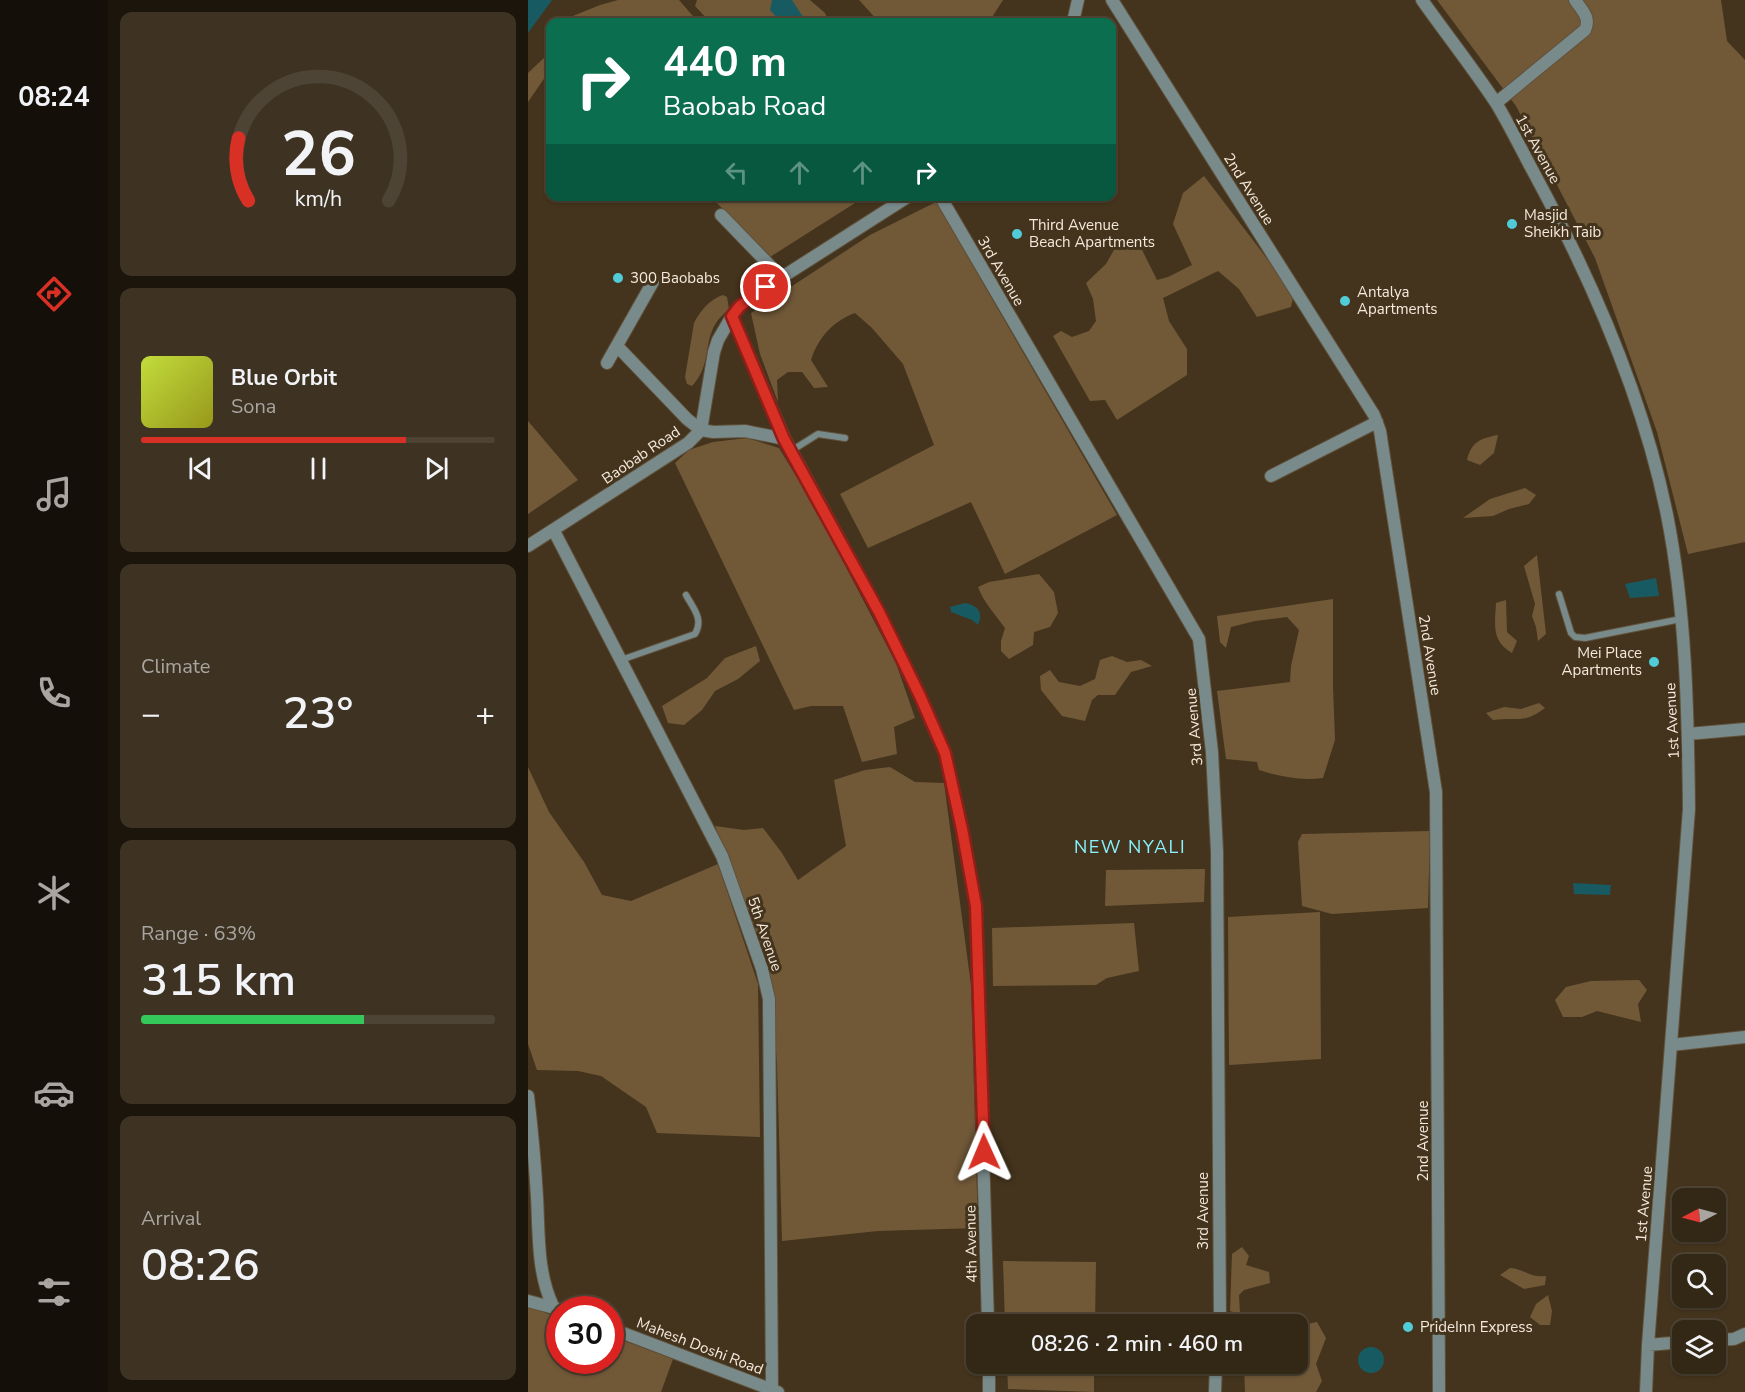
<!DOCTYPE html>
<meta charset="utf-8">
<style>
:root{--surface:#332716;--page:#3e3323;--text:#f1f3f6;--muted:#a9a5a1;--line:#4e4435;--accent:#d93025}
body{margin:0;font-family:"Nunito Sans",sans-serif;background:var(--page);color:var(--text);height:100vh;display:flex;flex-direction:column;font-size:22px;white-space:nowrap}
*{box-sizing:border-box;margin:0}
p{font-size:20px;color:var(--muted)}
.icon{flex:none;width:33px;height:33px;fill:none;stroke:currentColor;stroke-width:2;stroke-linecap:round;stroke-linejoin:round}
.map{position:relative;flex:1;overflow:hidden}
.panel{display:flex;flex-direction:column;gap:12px;padding:12px;background:#1c150c;width:420px}
.panel>*{flex:none}
.top-card{position:absolute;left:18px;top:18px;width:570px;height:183px;border-radius:12px;box-shadow:0 2px 4px #0004,0 0 0 2px var(--line);background:#0b6e4f;color:#fff;overflow:hidden}
.needle{width:39px;rotate:264deg}
.fabs{position:absolute;left:1144px;top:1188px;display:grid;gap:12px}
.fabs a{display:grid;place-items:center;width:54px;height:54px;border-radius:12px;background:var(--surface);box-shadow:0 2px 4px #0004,0 0 0 2px var(--line);font-size:30px}
.speed{position:absolute;left:18px;top:1296px;display:flex;gap:12px;font-size:30px;font-weight:700;text-align:center}
.speed>*{display:grid;place-content:center;width:78px;height:78px;border-radius:50%;background:var(--surface);box-shadow:0 2px 4px #0004,0 0 0 2px var(--line);line-height:1}
.speed .limit{border:9px solid #d22;background:#fff;color:#111}
.pin{position:absolute;display:grid;place-items:center;width:51px;height:51px;color:#fff;margin:-26px;border:3px solid #fff;border-radius:50%;box-shadow:0 2px 6px #0007}
.me{position:absolute;width:66px;margin:-33px;rotate:359deg;stroke-linejoin:round;filter:drop-shadow(0 0 4px #0008)}
.turn{display:flex;align-items:center;gap:21px;height:126px;padding:0 18px;font-size:27px}
.turn .icon{width:78px;height:78px;stroke-width:2.5}
.turn b{display:block;font-size:42px;line-height:51px}
.lanes{display:flex;align-items:center;height:57px;padding:0 18px;background:#0003;justify-content:center;gap:30px;direction:ltr}
.lanes .off{opacity:.35}
.big{font-size:45px;font-weight:600;line-height:1.1}
.panel .widget{flex:1;display:flex;flex-direction:column;justify-content:center;gap:9px;min-width:0;padding:0 21px;border-radius:12px;background:var(--page)}
.panel .dial{align-items:center;gap:0}
.dial svg{height:156px;overflow:visible;fill:none;stroke:var(--line);stroke-width:7;stroke-linecap:round;text-anchor:middle}
.dial text{fill:var(--text);stroke:none}
.song{display:flex;align-items:center;gap:18px}
.cover{width:72px;height:72px;border-radius:9px;background:linear-gradient(135deg,hsl(70 70% 55%),hsl(60 70% 35%))}
.played{height:6px;border-radius:3px;background:linear-gradient(90deg,var(--accent) 75%,var(--line) 75%)}
.keys{display:flex;justify-content:space-around;direction:ltr}
.heat{display:flex;justify-content:space-between;align-items:center;font-size:33px;direction:ltr}
.charge{height:9px;border-radius:4px;background:linear-gradient(90deg,#34c759 63%,var(--line) 0)}
.trip{position:absolute;left:438px;top:1314px;width:342px;height:60px;border-radius:12px;background:var(--surface);box-shadow:0 2px 4px #0004,0 0 0 2px var(--line);font-weight:600;line-height:60px;text-align:center}
main{display:flex;flex:1;min-height:0}
.tab-bar{display:flex;flex-direction:column;width:108px;justify-content:space-around;align-items:center;background:#141009;color:var(--muted)}
.tab-bar .icon{width:42px;height:42px}
.tab-bar .active{color:var(--accent)}
.tab-bar b{font-size:27px;color:var(--text)}
.map>svg:first-child{display:block}
</style>
<main>
<nav class="tab-bar">
<b>08:24</b>
<svg class="icon active" aria-label="directions" viewBox="0 0 24 24"><path d="M12 3l9 9-9 9-9-9zM9 14v-3h6M13 9l2 2-2 2"/></svg>
<svg class="icon" aria-label="music" viewBox="0 0 24 24"><path d="M9 18V5l10-2v13"/><circle cx="6" cy="18" r="3"/><circle cx="16" cy="16" r="3"/></svg>
<svg class="icon" aria-label="phone" viewBox="0 0 24 24"><path d="M5 4h4l2 5-3 2q2 4 5 5l2-3 5 2v4C11 20 4 13 5 4z"/></svg>
<svg class="icon" aria-label="climate" viewBox="0 0 24 24"><path d="M12 3v18M4 7l16 10M4 17L20 7"/></svg>
<svg class="icon" aria-label="car" viewBox="0 0 24 24"><path d="M5 17H2v-5l4-1 3-4h7l3 4 3 1v5h-3M9 17h6M6 11h13"/><circle cx="7" cy="17" r="2"/><circle cx="17" cy="17" r="2"/></svg>
<svg class="icon" aria-label="filters" viewBox="0 0 24 24"><path d="M4 7h16M4 17h16"/><circle cx="9" cy="7" r="2"/><circle cx="15" cy="17" r="2"/></svg>
</nav>
<section class="panel">
<div class="widget dial"><svg viewBox="0 0 100 80">
<path d="M14 69A42 42 0 1 1 86 69"/>
<path d="M14 69A42 42 0 0 1 9 37" stroke="#d93025"/>
<text x="50" y="56" font-size="32" font-weight="700">26</text>
<text x="50" y="72" font-size="11">km/h</text>
</svg></div>
<div class="widget">
<div class="song"><i class="cover"></i><div><b>Blue Orbit</b><p>Sona</p></div></div>
<div class="played"></div>
<div class="keys"><svg class="icon" aria-label="previous" viewBox="0 0 24 24"><path d="M18 5L8 12l10 7zM5 5v14"/></svg><svg class="icon" aria-label="pause" viewBox="0 0 24 24"><path d="M8 5v14M16 5v14"/></svg><svg class="icon" aria-label="next" viewBox="0 0 24 24"><path d="M6 5l10 7-10 7zM19 5v14"/></svg></div>
</div>
<div class="widget"><p>Climate</p>
<div class="heat"><a>−</a><b class="big">23°</b><a>+</a></div>
</div>
<div class="widget"><p>Range · 63%</p><b class="big">315 km</b><div class="charge"></div></div>
<div class="widget"><p>Arrival</p><b class="big">08:26</b></div>
</section>
<div class="map">
<svg width="1217" height="1392" viewBox="0 0 1217 1392">
<rect width="100%" height="100%" fill="#44341d"/>
<path fill="#715938" d="M90 0H151L170 22H38L40 18 72 5Z
M169 0H282L297 13 301 22H182L167 6Z
M331 0H475L461 22H351Z
M909 0H1193L1199 41 1217 60V542L1160 554 1129 432 1067 258 988 106Z
M22 48V70L0 102V73L18 56Z
M676 176 766 294 763 307 729 317 711 289 690 271 635 298 641 321 659 349V375L589 420 577 400 562 401 525 336 533 331 544 337 561 331 568 321 565 299 558 283 578 264 591 241 609 240 629 280 640 277 664 265 645 224 655 193Z
M322 196 327 203 242 257 183 197Z
M408 202 589 515 477 574 443 502 340 548 312 494 406 445 375 364 344 328 327 313C305 321 290 338 283 360L300 387 286 388 274 372H260L249 380 250 402 232 354 223 313 342 235Z
M195 295 199 297 201 309C197 313 191 318 188 323 175 343 184 365 164 386L159 384 157 377 166 323C172 311 182 299 195 295Z
M0 421 50 480 0 514Z
M970 435 966 453 952 465 939 460C943 442 953 438 970 435Z
M219 438 251 448 285 504 368 663 387 718 366 727 369 754 334 762 315 706H283L266 710 147 463 161 450 185 442Z
M997 488 1008 495 1001 504 981 509 965 516 935 518 962 499Z
M1009 555 1018 634 1010 641 1008 627 1004 616 1007 604 996 566Z
M511 574 526 592 530 613 522 627 506 632 505 645 481 659 473 651V641L477 628C467 614 456 603 450 587L461 582Z
M805 599V686L807 740 795 778C773 781 752 777 731 770L729 762 698 759 689 691 762 682 763 666 771 630 759 617 727 621 703 627 698 648 692 642 689 616Z
M978 600 979 632 989 641 984 653C963 641 967 625 968 603Z
M228 646 232 661 210 679 187 691 174 710 156 725 140 723 134 706 179 678 197 658Z
M584 656 599 662 613 660 624 666 603 672 587 695H570L564 700 557 721 534 716 513 690 512 676 522 670 531 682 552 686 567 679 572 660Z
M1011 703 1017 708C996 724 990 717 965 720L958 713 976 707 993 709Z
M0 767 21 812 56 862 74 895 103 901 190 864 230 984 232 1137 129 1133 118 1107 73 1076 50 1071 9 1070 0 1044Z
M362 767 387 782 416 783 443 985 450 1228 350 1231 254 1241 249 1063 241 965 187 826 216 830 235 828 254 853 270 880 318 846 306 780 337 770Z
M902 831 900 908 804 914 774 906 770 842 774 834Z
M677 869 676 902 577 906 578 870Z
M792 912 793 1059 701 1065 700 917Z
M606 923 611 971 579 978 568 985 465 986 464 928Z
M1111 980 1119 990 1110 1004 1113 1022 1069 1011 1054 1017H1035L1027 1000 1038 987 1063 981Z
M714 1247 721 1256 718 1265 741 1272 742 1283 716 1290 711 1295 712 1314 702 1311 704 1254Z
M475 1261 568 1262 567 1324H477Z
M982 1268C996 1269 1003 1278 1018 1276L1017 1285 996 1289 972 1275Z
M1020 1295 1024 1311 1022 1325H1012L1002 1317 1008 1304Z
M0 1306 31 1318 32 1360H82L83 1336 145 1359 133 1392H0Z
M789 1322 798 1338 788 1364 794 1381 788 1392H717L716 1364H770V1326Z
M479 1364H566V1392L480 1389Z"/>
<path fill="#185a61" d="M0 0H24L0 33Z
M244 0H264L277 20 274 22H253L242 10Z
M1128 578 1131 596 1102 598 1097 584Z
M437 603C449 605 456 612 450 625L444 620 423 612 422 607Z
M1045 883 1083 885 1082 895 1046 894Z
M830 1360a13 13 0 1 1 26 0a13 13 0 1 1-26 0Z"/>
<g fill="none" stroke-linecap="round" stroke-linejoin="round">
<g stroke="#60513b" stroke-width="8">
<path id="lane" d="M263 451 290 434 317 438
M1031 594 1043 633 1047 637 1057 638 1153 619
M93 660 167 634C176 619 165 608 158 595"/>
</g>
<g stroke="#60513b" stroke-width="14">
<path id="street" d="M584 0 846 415 852 431 908 792 911 1392
M894 0C918 34 945 68 968 103 982 126 994 151 1007 175 1065 282 1115 396 1139 515 1158 610 1160 713 1161 809L1120 1345 1118 1392
M545 22 550 0
M968 103 1057 30C1063 18 1054 10 1047 0
M412 196 671 639 684 752 689 851 692 1324
M193 215 254 278
M204 316 257 439 351 612 392 696 417 753 434 829 448 906 460 1324
M89 346 159 419 173 430 185 432 217 431 257 439
M79 363 126 280
M743 476 849 422
M26 531 194 856 234 969 241 999 244 1389
M0 546 160 443 173 430 186 352 190 340 204 316 212 306 223 297 381 196
M1160 734 1217 729
M1143 1045 1217 1037
M0 1096C4 1130 7 1163 9 1197 11 1233 9 1273 25 1306
M0 1301 34 1310
M82 1328 250 1392
M1188 1340 1206 1339 1217 1334
M1120 1345 1155 1342
M461 1364V1392
M687 1392 688 1364"/>
</g>
<use href="#lane" stroke="#798a8b" stroke-width="6"/>
<use href="#street" stroke="#798a8b" stroke-width="12"/>
</g>
<g fill="none" stroke-linecap="round" stroke-linejoin="round">
<g stroke="#8d1f18" stroke-width="15">
<path id="route" d="M238 287 212 306 204 316 256 439 351 612 392 696 417 753 434 829 448 906 456 1152"/>
</g>
<use href="#route" stroke="#d93025" stroke-width="10"/>
</g>
<g fill="#52cbd8" stroke="#44341d" stroke-width="2">
<circle cx="984" cy="224" r="6"/>
<circle cx="489" cy="234" r="6"/>
<circle cx="90" cy="278" r="6"/>
<circle cx="817" cy="301" r="6"/>
<circle cx="1126" cy="662" r="6"/>
<circle cx="880" cy="1327" r="6"/>
</g>
<g text-anchor="middle" dominant-baseline="central" stroke-width="6" stroke-linejoin="round" paint-order="stroke">
<g font-size="15" fill="#f4e9db" stroke="#44341d">
<text transform="translate(1010 149) rotate(61)">1st Avenue</text>
<text transform="translate(721 189) rotate(58)">2nd Avenue</text>
<text transform="translate(473 271) rotate(60)">3rd Avenue</text>
<text transform="translate(113 455) rotate(-34)">Baobab Road</text>
<text transform="translate(902 655) rotate(81)">2nd Avenue</text>
<text transform="translate(1144 721) rotate(-93)">1st Avenue</text>
<text transform="translate(666 727) rotate(-95)">3rd Avenue</text>
<text transform="translate(237 934) rotate(71)">5th Avenue</text>
<text transform="translate(895 1141) rotate(-90)">2nd Avenue</text>
<text transform="translate(1116 1204) rotate(-85)">1st Avenue</text>
<text transform="translate(675 1211) rotate(-90)">3rd Avenue</text>
<text transform="translate(443 1244) rotate(-91)">4th Avenue</text>
<text transform="translate(172 1346) rotate(21)">Mahesh Doshi Road</text>
</g>
<g font-size="15" fill="#f4e9db" stroke="#44341d" text-anchor="start">
<text x="996" y="215">Masjid<tspan x="996" dy="17">Sheikh Taib</tspan></text>
<text x="501" y="225">Third Avenue<tspan x="501" dy="17">Beach Apartments</tspan></text>
<text x="102" y="278">300 Baobabs</text>
<text x="829" y="292">Antalya<tspan x="829" dy="17">Apartments</tspan></text>
<text x="1114" y="653" text-anchor="end">Mei Place<tspan x="1114" dy="17">Apartments</tspan></text>
<text x="892" y="1327">PrideInn Express</text>
</g>
<g font-size="18" letter-spacing="1.5" fill="#88f2fe" stroke="#44341d">
<text x="602" y="847">NEW NYALI</text>
</g>
</g>
</svg>
<div class="fabs">
<a><svg class="needle" viewBox="-14 -14 28 28"><path d="M0-13l5 13h-10z" fill="#e53935"/><path d="M0 13l5-13h-10z" fill="#a9a5a1"/></svg></a>
<a><svg class="icon" aria-label="search" viewBox="0 0 24 24"><circle cx="10" cy="10" r="6"/><path d="M15 15l6 6"/></svg></a>
<a><svg class="icon" aria-label="layers" viewBox="0 0 24 24"><path d="M12 4l9 5-9 5-9-5zM3 14l9 5 9-5"/></svg></a>
</div>
<div class="speed"><div class="limit">30</div></div>
<div class="pin" style="left:238px;top:287px;background:#d93025"><svg class="icon" aria-label="arrive" viewBox="0 0 24 24"><path d="M6 21V4h12l-3 4 3 4H6"/></svg></div>
<svg class="me" style="left:456px;top:1152px" viewBox="-20 -20 40 40"><path d="M0-17L14 15 0 8-14 15z" fill="#d93025" stroke="#fff" stroke-width="4"/></svg>
<div class="trip">08:26 · 2 min · 460 m</div>
<div class="top-card">
<div class="turn"><svg class="icon" aria-label="right" viewBox="0 0 24 24"><path d="M7 20v-9h11M14 6l5 5-5 5"/></svg><div><b>440 m</b>Baobab Road</div></div>
<div class="lanes"><svg class="icon off" aria-label="left" viewBox="0 0 24 24"><path d="M17 20v-9H6M10 6l-5 5 5 5"/></svg><svg class="icon off" aria-label="ahead" viewBox="0 0 24 24"><path d="M12 20V5M6 11l6-6 6 6"/></svg><svg class="icon off" aria-label="ahead" viewBox="0 0 24 24"><path d="M12 20V5M6 11l6-6 6 6"/></svg><svg class="icon" aria-label="right" viewBox="0 0 24 24"><path d="M7 20v-9h11M14 6l5 5-5 5"/></svg></div>
</div>
</div>
</main>
